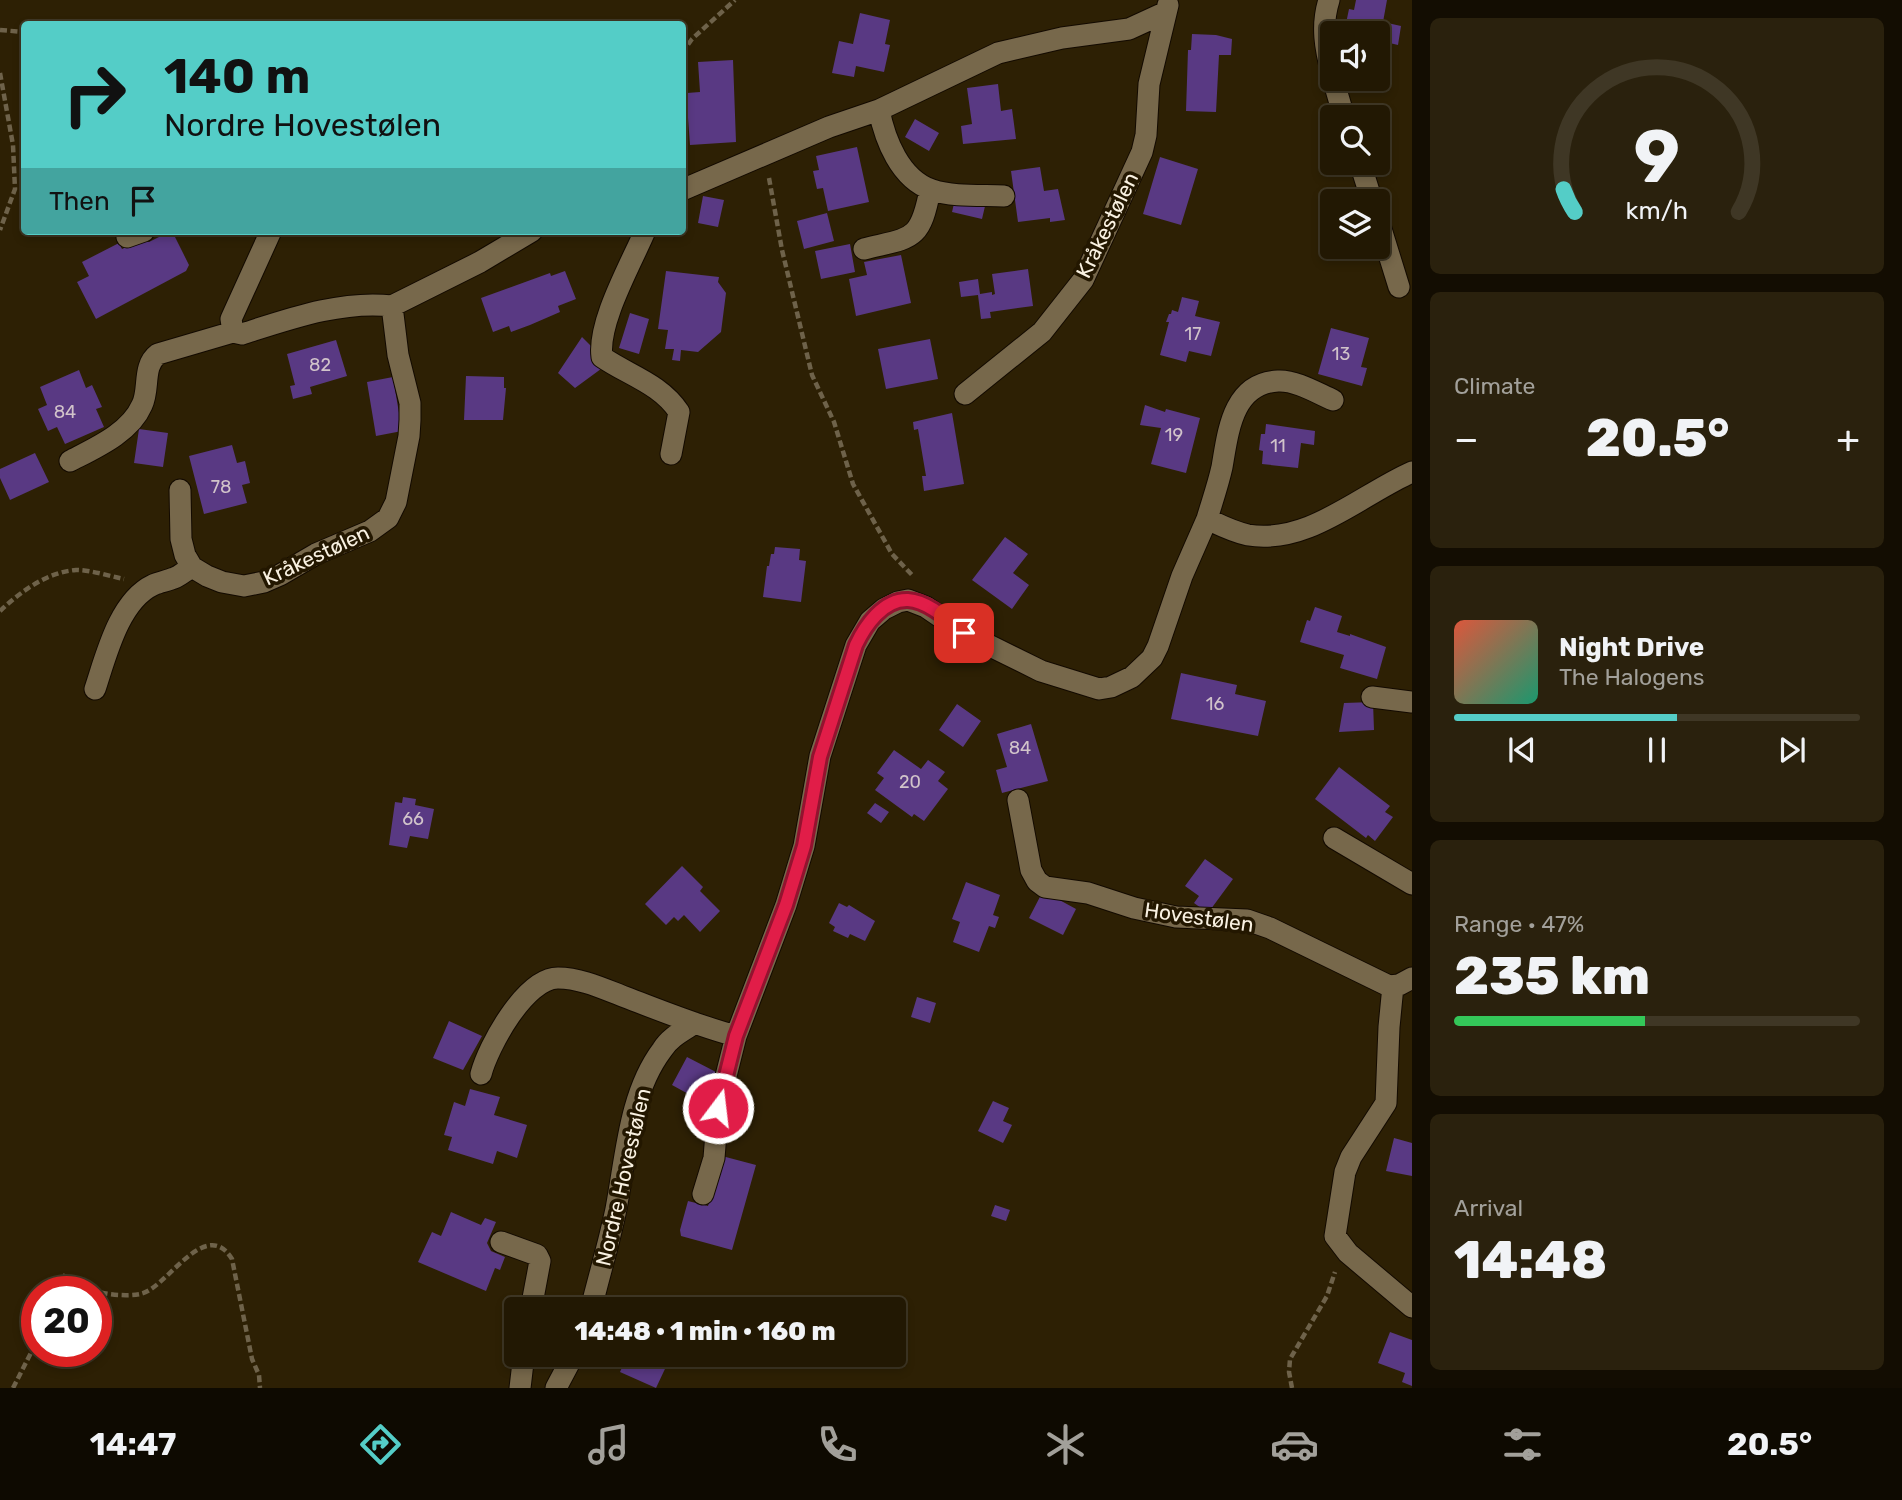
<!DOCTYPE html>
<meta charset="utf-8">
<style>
:root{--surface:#221803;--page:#2a210d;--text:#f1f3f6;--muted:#a2a09a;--line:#3f3725;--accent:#54cdc7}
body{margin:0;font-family:Rubik,sans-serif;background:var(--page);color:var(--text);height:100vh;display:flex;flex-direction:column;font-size:26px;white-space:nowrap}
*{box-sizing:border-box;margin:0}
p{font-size:23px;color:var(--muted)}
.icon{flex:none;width:38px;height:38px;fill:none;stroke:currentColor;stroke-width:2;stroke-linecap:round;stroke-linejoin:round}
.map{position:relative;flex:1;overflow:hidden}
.drawer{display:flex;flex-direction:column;gap:18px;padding:18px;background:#130d02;width:490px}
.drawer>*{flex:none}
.guide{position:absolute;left:21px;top:21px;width:665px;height:214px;border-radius:7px;box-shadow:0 4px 10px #0003,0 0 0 2px var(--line);background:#54cdc7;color:#111;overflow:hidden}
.tools{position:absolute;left:1320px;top:21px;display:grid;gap:14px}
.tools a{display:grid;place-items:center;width:70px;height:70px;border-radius:7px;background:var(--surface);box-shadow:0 4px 10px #0003,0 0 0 2px var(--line);font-size:35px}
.speed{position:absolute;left:21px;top:1276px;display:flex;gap:14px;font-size:35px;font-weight:700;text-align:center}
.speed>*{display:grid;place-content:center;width:91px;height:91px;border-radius:50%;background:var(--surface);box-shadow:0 4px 10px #0003,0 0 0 2px var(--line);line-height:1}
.speed .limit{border:10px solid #d22;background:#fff;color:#111}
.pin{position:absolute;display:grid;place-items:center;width:60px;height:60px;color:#fff;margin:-30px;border-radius:14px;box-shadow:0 4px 10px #0006}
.me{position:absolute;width:77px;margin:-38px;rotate:15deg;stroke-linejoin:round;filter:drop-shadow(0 0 5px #0008)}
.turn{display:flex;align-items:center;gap:24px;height:147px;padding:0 28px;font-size:32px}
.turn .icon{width:91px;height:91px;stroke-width:2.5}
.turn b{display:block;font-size:49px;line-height:60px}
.then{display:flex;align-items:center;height:66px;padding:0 28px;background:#0003;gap:14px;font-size:26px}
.big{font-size:52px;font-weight:800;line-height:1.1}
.drawer .card{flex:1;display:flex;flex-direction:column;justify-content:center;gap:10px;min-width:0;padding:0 24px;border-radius:10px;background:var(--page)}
.drawer .dial{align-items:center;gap:0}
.dial svg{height:182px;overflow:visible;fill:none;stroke:var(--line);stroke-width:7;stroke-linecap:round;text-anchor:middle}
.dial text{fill:var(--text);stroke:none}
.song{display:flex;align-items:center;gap:21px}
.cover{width:84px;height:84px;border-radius:10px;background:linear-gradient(135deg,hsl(10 70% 55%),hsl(160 70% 35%))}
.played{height:7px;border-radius:4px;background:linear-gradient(90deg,var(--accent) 55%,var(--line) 55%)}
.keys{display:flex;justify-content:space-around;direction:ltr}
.heat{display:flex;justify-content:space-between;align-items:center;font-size:38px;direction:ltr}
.charge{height:10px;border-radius:5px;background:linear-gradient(90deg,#34c759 47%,var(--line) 0)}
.trip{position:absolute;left:504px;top:1297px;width:402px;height:70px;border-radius:7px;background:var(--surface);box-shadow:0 4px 10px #0003,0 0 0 2px var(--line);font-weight:800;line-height:70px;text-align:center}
.tab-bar{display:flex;height:112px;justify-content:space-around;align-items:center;background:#0e0a01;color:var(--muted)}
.tab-bar .icon{width:49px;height:49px}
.tab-bar .on{color:var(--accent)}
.tab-bar b{font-size:32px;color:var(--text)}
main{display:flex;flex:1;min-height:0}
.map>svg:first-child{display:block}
</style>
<main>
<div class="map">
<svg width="1412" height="1388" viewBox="0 0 1412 1388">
<rect width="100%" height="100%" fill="#2d2004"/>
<path fill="#593983" d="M1356 0H1387L1383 22 1401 26 1398 45 1377 40V33H1344L1349 9 1354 10Z
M860 13 890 20 885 44 890 45 884 72 856 66 854 77 832 73 839 41 853 44Z
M1192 34 1216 35 1232 39 1231 55H1219L1216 112 1186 111 1188 50H1191Z
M733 60 736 142 690 145 688 118 682 119V96H687V93L700 92 698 62Z
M998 84 1001 111 1012 109 1016 139 963 144 961 126 972 124 967 88Z
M915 119 939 133 929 151 905 137Z
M857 147 869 202 828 211 823 188 817 189 813 171 819 170 816 156Z
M1160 157 1198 169 1181 225 1143 214Z
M1040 167 1044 191 1058 189 1065 220 1050 222V218L1018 222 1011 171Z
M956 195 986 202 982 219 952 212Z
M703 196 724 200 718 227 698 223Z
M827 213 834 241 804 249 797 221Z
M165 234 175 237 189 265 186 271 96 319 77 282 89 276 82 262 119 243 122 249 142 240 149 242Z
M850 244 855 272 821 279 815 251Z
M901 255 911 303 856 316 849 279 867 275 864 262Z
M1028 269 1033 306 990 312 991 318 981 319 978 295 961 297 959 282 978 279 980 294 992 292V295L995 294 992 274Z
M565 271 576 299 558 306 560 312 530 325 511 332 509 326 493 332 481 298 550 273 551 276Z
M666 271 719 277 718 282 726 293 721 332 698 352 681 350 680 361 672 360 674 349H665L668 330 658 329Z
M1182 297 1199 301 1195 316 1220 322 1211 356 1189 351 1186 362 1160 355 1169 322H1166L1169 314H1171L1172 310 1178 312Z
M630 313 649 319 639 354 619 348Z
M1331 328 1369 338 1361 367 1367 368 1362 386 1318 374Z
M582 337 600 355 605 366 575 388 558 373Z
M930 339 938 379 886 389 878 349Z
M336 340 347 376 310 387 312 394 293 399 290 386 295 385 287 354Z
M79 370 86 388 92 385 102 407 96 409 104 427 65 444 57 427 48 431 38 409 47 405 40 387Z
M466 376 504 377V388H506L503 420H464Z
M393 377 402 431 376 436 367 382Z
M1145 405 1165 412 1166 409 1200 418 1186 473 1151 464 1161 428 1140 425Z
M952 413 964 484 924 491 922 476H926L918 429 914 430 913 422Z
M1266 424 1315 431 1314 445 1301 443 1298 468 1262 464 1263 451 1259 450 1261 434H1265Z
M139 429 168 433 163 467 134 463Z
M232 445 237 463 245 461 250 483 242 485 247 503 204 514 189 456Z
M35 453 49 482 10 500 0 478V469Z
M1005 537 1028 554 1013 573 1029 585 1012 609 972 580Z
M775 547 800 549 799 560 806 561 801 602 763 597 767 566H769L771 554H774Z
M1315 607 1342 616 1337 632 1350 636V634L1386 647 1377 679 1340 668 1344 655 1300 642 1307 620 1310 621Z
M1181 673 1237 685 1235 694 1266 701 1258 736 1171 719Z
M1373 702 1374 730 1339 732 1344 703Z
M957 704 981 721 963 747 939 730Z
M1031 724 1048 781 1002 793 996 770 1007 767 997 734Z
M894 750 921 769 928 760 945 772 938 781 948 789 924 821 914 814 912 817 875 790 884 778 877 773Z
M1339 767 1390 806 1385 812 1393 817 1375 841 1368 835 1366 838 1315 799Z
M403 797 416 799 415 805 434 809 428 839 410 836 407 848 389 845 395 802 402 803Z
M875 803 889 812 881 823 867 813Z
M1205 859 1233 879 1208 913 1194 903 1199 896 1185 886Z
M682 866 703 887 700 891 720 911 700 932 684 915 678 921 674 917 666 925 645 904Z
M966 882 1000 895 993 915 999 917 995 928 989 926 979 952 953 942 960 922 952 919Z
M1043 891 1076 909 1063 935 1029 918Z
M839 903 847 907 849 905 875 921 865 941 850 934 848 938 833 931 835 927 829 923Z
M917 997 936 1003 930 1023 911 1017Z
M449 1021 482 1036 463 1070 433 1058Z
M687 1057 716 1072 701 1101 672 1085Z
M470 1089 500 1097 494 1115 527 1125 517 1158 497 1151 493 1164 448 1150 452 1137 444 1135 454 1102 465 1106Z
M993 1101 1009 1108 1003 1121 1012 1125 1003 1143 978 1131Z
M1394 1138 1412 1143V1176L1386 1171Z
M722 1156 756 1165 732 1250 681 1236 680 1230 688 1201 708 1206Z
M995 1205 1010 1210 1006 1221 991 1216Z
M451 1212 481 1225 485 1218 496 1222 487 1243 491 1251 505 1257 500 1270 495 1268 486 1291 418 1262 432 1232 441 1236Z
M1390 1332 1412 1340V1386L1402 1382 1405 1373 1378 1363Z
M628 1354H672L656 1388 620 1372Z"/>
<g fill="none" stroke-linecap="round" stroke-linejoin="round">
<g stroke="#130a00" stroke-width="23">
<path id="minor" d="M1329 0C1321 25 1325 49 1332 73
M1333 79 1344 117
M879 110C885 140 900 179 932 190 953 197 981 195 1004 196
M1360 163 1372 201
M682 190 829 127 879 110 998 53 1062 38 1129 29 1166 12
M1377 216 1399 287
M271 231 231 319 233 332 242 334C289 319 342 300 392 306L480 262 532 231
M645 231C631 264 597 323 602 357 628 375 661 384 679 412L671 454
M127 237 144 231
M864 249C912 237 920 242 930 190
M965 394 1042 332 1083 280 1142 152 1146 135 1149 84 1168 5
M1333 400C1317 393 1296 380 1278 381 1232 383 1228 433 1222 467 1218 485 1212 502 1207 519 1220 525 1233 532 1248 535 1308 545 1360 495 1412 472
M70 461C95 448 130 433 142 405 150 389 142 366 158 354L233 332
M180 490 181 539 185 555 192 567 207 576 222 582 244 586 264 582 280 575 316 554 370 531 388 518 396 502 409 436 410 420V403L398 355 392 306
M95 689C106 656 119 601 153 585 159 582 167 581 174 578 180 576 186 570 192 567
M1372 697 1412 702
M1018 800 1031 870 1037 881 1045 887 1088 893 1134 908 1176 917 1247 920 1270 928 1389 986 1399 985 1412 978
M1334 838 1412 884
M1393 986 1389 1027 1386 1103 1351 1157 1345 1172 1335 1236 1348 1253 1412 1307
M481 1074C488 1047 525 978 558 978 581 978 604 989 625 997 662 1011 698 1026 736 1036
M703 1194 714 1158 718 1108 736 1036 786 905 804 846 820 756 856 645 870 621 884 609 898 602 908 600 926 607 964 633 1041 671 1099 689 1111 687 1132 677 1152 658 1158 646 1182 576 1207 519
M501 1242 537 1255 540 1261 531 1309
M591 1309C599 1276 609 1243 616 1209 626 1157 629 1094 662 1050 670 1037 683 1031 695 1023
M520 1388 524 1354
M556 1388 574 1354"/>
</g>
<path stroke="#6e624a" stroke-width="4.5" stroke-dasharray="7 3.5" stroke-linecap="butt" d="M0 30 24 32
M682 53 692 39 735 0
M0 73 13 145 15 189 0 230
M769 178 782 250 812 375 834 422 853 484 892 554 913 576
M0 611C20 592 47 572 76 570 91 570 109 576 124 579
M51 1292 62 1275C71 1278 77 1285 86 1288 100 1294 124 1297 140 1294 166 1290 205 1215 232 1259L252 1359 259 1375 260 1388
M13 1388 37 1341
M1292 1388 1289 1372 1290 1359 1327 1296 1335 1272"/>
<use href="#minor" stroke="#77684b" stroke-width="21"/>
</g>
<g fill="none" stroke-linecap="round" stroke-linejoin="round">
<g stroke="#92132f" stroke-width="18">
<path id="route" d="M718 1108 736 1036 786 905 804 846 820 757 856 645C865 626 883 599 908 600 928 601 949 621 964 633"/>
</g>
<use href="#route" stroke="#e11d48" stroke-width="12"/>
</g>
<g text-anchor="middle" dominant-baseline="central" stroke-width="7" stroke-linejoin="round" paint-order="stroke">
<g font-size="18" fill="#d1c3ca">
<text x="1193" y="334">17</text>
<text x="1341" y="354">13</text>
<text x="320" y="365">82</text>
<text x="65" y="412">84</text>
<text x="1174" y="435">19</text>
<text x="1278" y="446">11</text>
<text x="221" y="487">78</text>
<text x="1215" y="704">16</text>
<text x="1020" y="748">84</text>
<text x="910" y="782">20</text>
<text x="413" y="819">66</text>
</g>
<g font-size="21" fill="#f9f1e1" stroke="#231700">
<text transform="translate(1107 225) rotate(-64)">Kråkestølen</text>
<text transform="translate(316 555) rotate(-25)">Kråkestølen</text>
<text transform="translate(1199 917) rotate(8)">Hovestølen</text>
<text transform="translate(623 1177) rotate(-77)">Nordre Hovestølen</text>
</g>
</g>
</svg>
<div class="tools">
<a><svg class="icon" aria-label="sound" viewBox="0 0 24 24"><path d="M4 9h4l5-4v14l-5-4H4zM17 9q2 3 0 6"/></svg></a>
<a><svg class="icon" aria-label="search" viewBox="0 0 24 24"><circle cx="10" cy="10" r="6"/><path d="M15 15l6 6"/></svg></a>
<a><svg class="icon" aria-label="layers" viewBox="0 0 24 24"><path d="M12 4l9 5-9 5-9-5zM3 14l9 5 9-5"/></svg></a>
</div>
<div class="speed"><div class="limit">20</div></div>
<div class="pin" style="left:964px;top:633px;background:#d93025"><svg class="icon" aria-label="arrive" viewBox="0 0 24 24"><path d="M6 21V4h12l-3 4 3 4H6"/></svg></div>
<svg class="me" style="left:718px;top:1108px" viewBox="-20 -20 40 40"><circle r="17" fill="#e11d48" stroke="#fff" stroke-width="3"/><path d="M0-11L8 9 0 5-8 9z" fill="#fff"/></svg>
<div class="trip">14:48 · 1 min · 160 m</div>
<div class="guide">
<div class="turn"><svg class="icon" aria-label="right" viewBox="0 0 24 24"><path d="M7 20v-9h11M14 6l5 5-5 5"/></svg><div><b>140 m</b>Nordre Hovestølen</div></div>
<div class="then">Then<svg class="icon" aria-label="arrive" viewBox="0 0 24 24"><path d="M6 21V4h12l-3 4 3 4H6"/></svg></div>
</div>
</div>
<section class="drawer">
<div class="card dial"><svg viewBox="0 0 100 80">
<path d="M14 69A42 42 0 1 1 86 69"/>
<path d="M14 69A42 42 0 0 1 9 59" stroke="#54cdc7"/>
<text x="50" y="56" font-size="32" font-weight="700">9</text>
<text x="50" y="72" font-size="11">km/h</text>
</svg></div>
<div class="card"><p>Climate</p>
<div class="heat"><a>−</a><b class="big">20.5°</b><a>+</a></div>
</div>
<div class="card">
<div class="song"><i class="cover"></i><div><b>Night Drive</b><p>The Halogens</p></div></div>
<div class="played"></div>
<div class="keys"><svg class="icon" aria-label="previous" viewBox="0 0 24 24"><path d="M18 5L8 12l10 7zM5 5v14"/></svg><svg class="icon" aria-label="pause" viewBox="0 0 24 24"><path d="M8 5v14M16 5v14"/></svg><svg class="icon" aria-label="next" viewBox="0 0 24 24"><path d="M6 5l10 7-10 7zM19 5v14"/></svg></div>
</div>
<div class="card"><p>Range · 47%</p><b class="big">235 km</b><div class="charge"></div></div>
<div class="card"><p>Arrival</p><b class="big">14:48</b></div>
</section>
</main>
<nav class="tab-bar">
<b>14:47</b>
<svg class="icon on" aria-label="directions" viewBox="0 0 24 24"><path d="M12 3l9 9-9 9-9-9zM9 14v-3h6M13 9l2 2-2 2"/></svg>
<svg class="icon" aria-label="music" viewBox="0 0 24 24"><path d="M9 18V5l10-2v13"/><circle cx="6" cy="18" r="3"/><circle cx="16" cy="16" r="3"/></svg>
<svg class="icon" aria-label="phone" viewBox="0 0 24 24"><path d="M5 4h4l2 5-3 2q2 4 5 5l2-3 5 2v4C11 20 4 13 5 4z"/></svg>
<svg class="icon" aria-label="climate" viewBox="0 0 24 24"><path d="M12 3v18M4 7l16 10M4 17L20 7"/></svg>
<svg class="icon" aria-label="car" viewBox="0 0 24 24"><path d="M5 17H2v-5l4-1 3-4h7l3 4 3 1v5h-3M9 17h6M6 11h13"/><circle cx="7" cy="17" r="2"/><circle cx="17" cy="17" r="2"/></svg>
<svg class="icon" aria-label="filters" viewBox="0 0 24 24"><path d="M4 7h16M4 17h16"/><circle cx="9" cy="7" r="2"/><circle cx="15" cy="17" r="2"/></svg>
<b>20.5°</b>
</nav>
